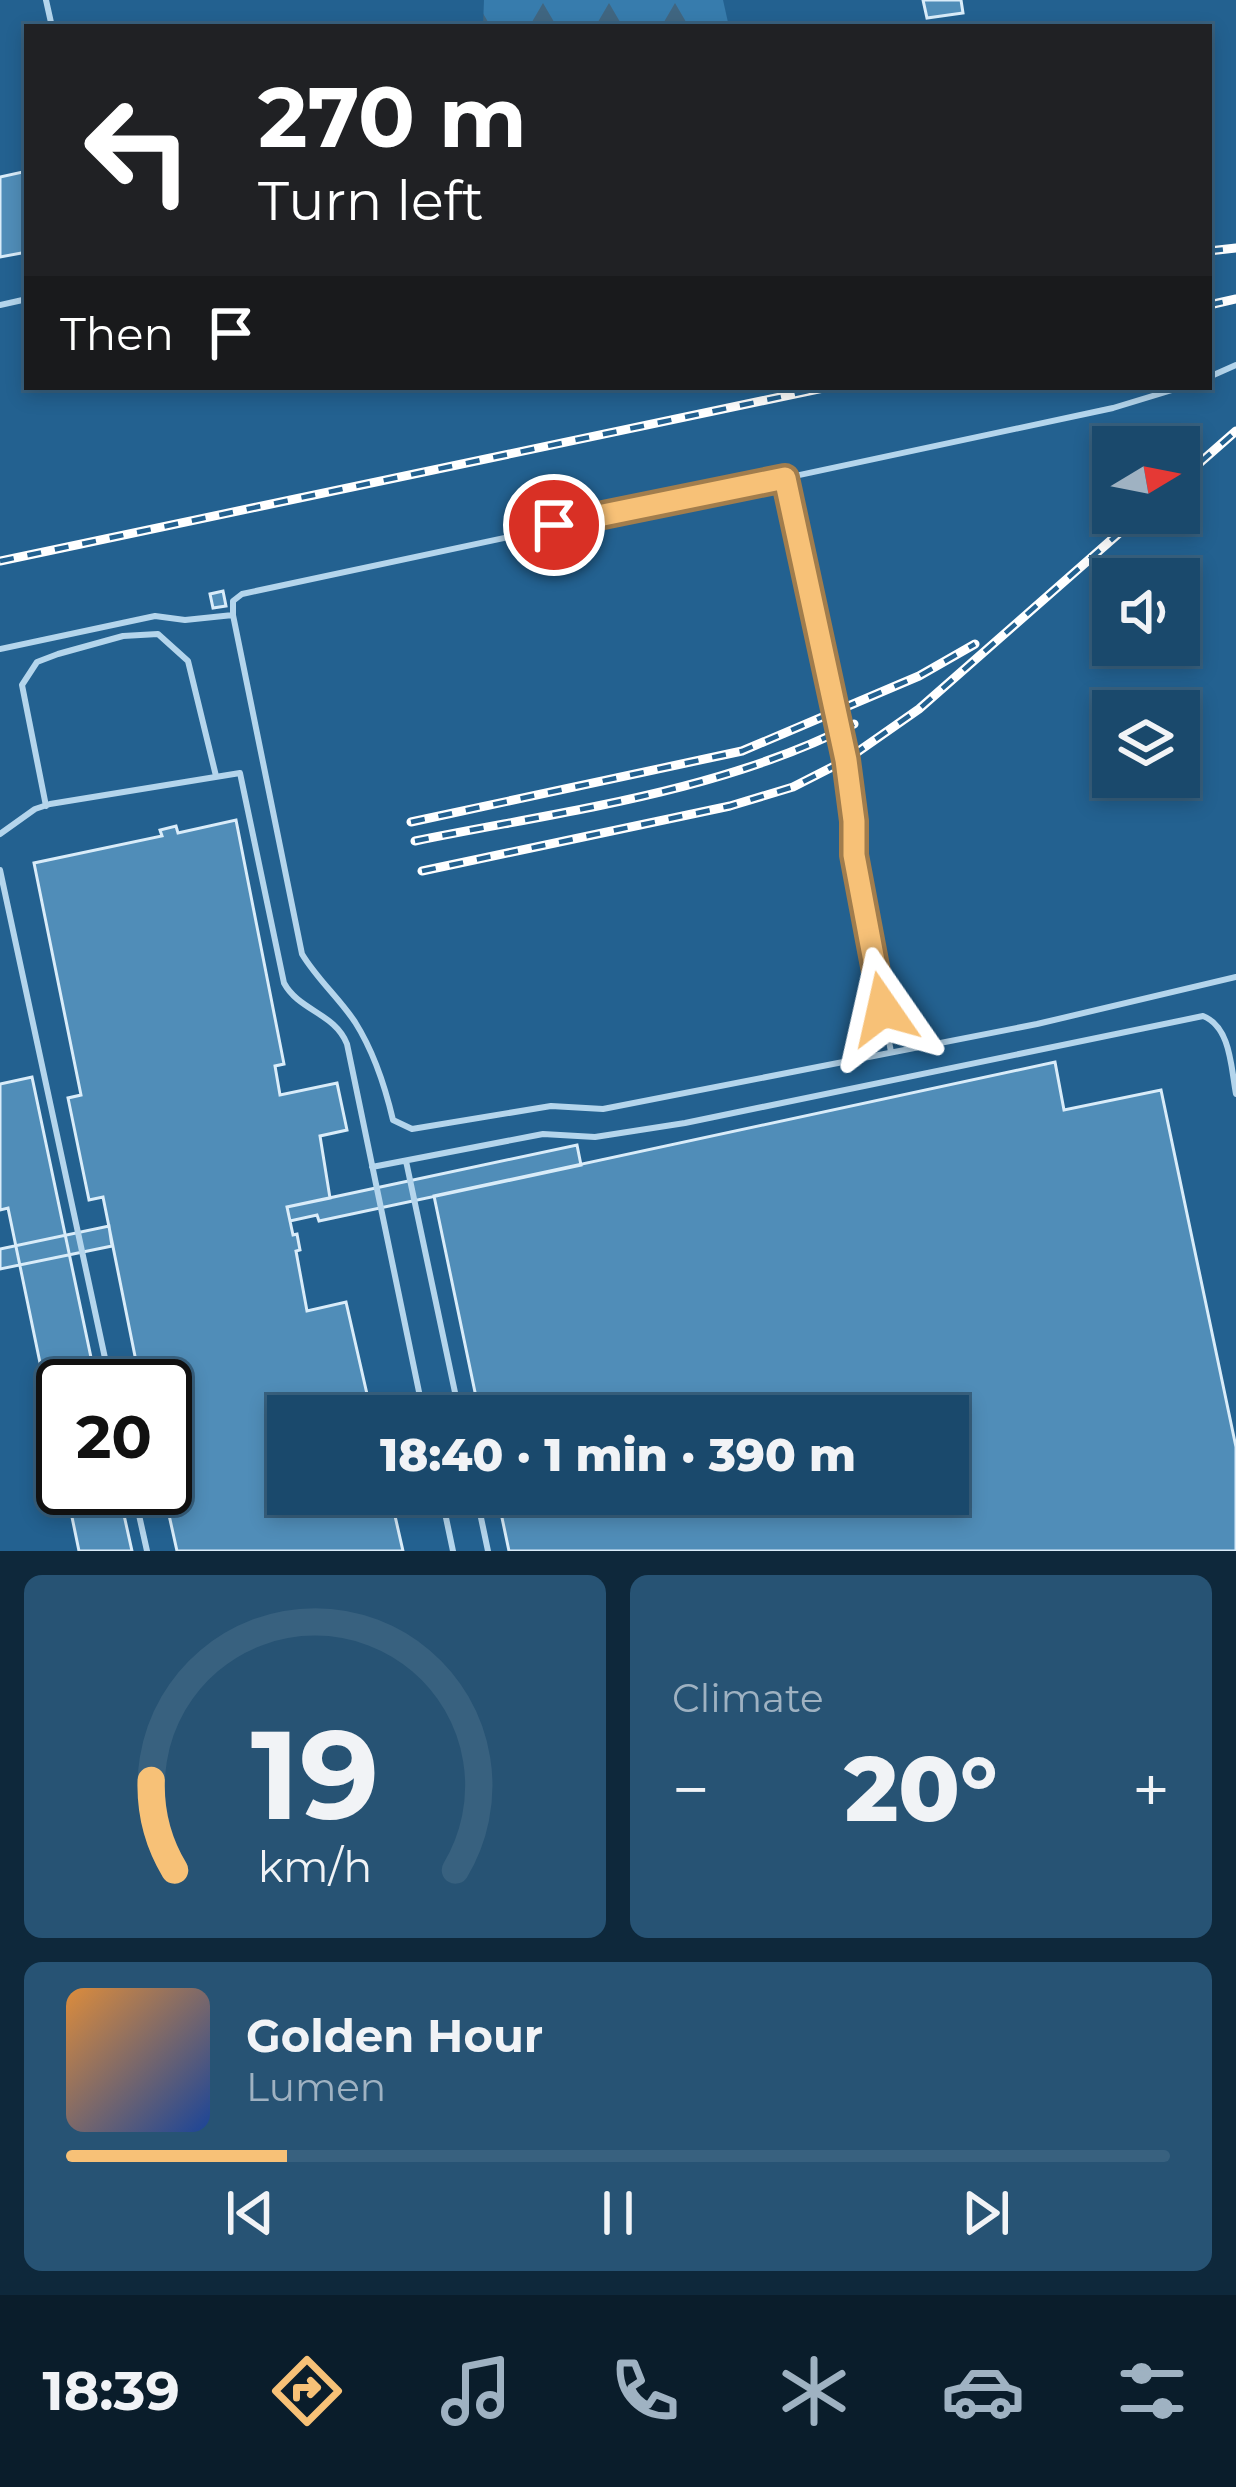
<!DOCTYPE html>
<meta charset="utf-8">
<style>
:root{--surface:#1a496c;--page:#275374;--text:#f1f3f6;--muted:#9fb2c2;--line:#38617f;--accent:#f7c177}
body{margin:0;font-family:Montserrat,sans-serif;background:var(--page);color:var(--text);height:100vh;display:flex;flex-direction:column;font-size:45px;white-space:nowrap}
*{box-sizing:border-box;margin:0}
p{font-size:39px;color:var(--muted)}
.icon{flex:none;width:66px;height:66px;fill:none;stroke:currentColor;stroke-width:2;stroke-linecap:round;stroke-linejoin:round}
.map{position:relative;height:1551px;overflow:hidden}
.sheet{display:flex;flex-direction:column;gap:24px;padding:24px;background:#0e283b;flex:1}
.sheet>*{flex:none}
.banner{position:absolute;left:24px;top:24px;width:1188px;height:366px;border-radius:0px;box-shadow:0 6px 18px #0003,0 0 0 3px var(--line);background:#202124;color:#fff;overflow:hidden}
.needle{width:78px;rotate:80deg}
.fabs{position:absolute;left:1092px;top:426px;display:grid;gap:24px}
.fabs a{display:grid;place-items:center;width:108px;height:108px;border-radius:0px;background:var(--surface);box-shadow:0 6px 18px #0003,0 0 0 3px var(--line);font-size:60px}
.speed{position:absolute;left:36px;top:1359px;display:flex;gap:24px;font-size:60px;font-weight:700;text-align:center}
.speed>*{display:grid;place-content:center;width:156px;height:156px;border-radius:50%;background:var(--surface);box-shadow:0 6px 18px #0003,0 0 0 3px var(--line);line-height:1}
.speed .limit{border:6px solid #111;border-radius:18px;background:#fff;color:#111}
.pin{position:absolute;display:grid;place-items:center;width:102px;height:102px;color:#fff;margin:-51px;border:6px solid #fff;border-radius:50%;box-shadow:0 3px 12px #0007}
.me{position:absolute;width:132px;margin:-66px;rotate:349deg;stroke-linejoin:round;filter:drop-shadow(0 0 9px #0008)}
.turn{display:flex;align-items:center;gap:42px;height:252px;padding:0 36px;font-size:54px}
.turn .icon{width:156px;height:156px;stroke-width:2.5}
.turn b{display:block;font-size:84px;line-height:102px}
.then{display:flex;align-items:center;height:114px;padding:0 36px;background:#0003;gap:24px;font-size:45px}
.big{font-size:90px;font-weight:800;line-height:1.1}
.sheet .tile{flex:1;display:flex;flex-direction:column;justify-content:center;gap:18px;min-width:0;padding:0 42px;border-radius:18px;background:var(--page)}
.sheet .dial{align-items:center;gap:0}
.dial svg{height:312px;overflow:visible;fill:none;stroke:var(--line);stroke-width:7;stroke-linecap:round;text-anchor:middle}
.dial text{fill:var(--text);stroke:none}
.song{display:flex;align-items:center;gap:36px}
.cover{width:144px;height:144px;border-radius:18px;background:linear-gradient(135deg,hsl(30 70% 55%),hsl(220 70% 35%))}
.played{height:12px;border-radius:6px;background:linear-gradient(90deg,var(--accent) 20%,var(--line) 20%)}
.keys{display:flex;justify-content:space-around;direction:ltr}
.heat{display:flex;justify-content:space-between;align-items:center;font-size:66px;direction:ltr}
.sheet .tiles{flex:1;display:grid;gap:24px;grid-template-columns:1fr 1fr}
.tile:last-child{grid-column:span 2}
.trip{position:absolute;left:267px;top:1395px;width:702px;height:120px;border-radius:0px;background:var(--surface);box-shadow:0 6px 18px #0003,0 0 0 3px var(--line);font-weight:800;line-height:120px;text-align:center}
.dock{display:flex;height:192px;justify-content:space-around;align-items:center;background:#0a1d2b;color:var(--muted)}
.dock .icon{width:84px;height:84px}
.dock .on{color:var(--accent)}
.dock b{font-size:54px;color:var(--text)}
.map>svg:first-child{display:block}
</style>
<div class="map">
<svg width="1236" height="1551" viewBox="0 0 1236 1551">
<defs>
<pattern id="forest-firs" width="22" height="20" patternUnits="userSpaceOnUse" patternTransform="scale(3)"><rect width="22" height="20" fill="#377cad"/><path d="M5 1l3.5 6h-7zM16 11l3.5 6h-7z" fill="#406681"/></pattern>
</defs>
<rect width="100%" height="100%" fill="#236190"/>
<path fill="url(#forest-firs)" d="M484 0H723L729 27H483Z"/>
<path fill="#508db8" stroke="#d9ecf9" stroke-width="3" d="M923 0H961L963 13 927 18Z
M27 171V252L0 257V177Z
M223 591 226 606 213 608 210 594Z
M236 820 284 1064 275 1066 280 1095 337 1083 347 1130 320 1136 330 1198 287 1207 293 1235 297 1234 300 1250 296 1251 307 1311 346 1302 372 1416H288V1494H390L403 1551H177L163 1488 165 1386H141L103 1197 89 1200 68 1098 81 1095 34 863 162 836 160 830 176 826 178 833Z
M1055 1062 1064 1110 1161 1090 1236 1447V1551H509L497 1494H948V1416H480L434 1196Z
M32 1077 97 1386H63V1474L8 1208 0 1210V1084Z
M577 1145 581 1165 319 1221 317 1215 290 1221 287 1207Z
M109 1226 112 1246 0 1269V1249Z
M66 1488H118L132 1551H79Z"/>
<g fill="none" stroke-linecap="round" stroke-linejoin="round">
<path stroke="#b4d5ec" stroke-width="6" d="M46 0 52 27
M0 305 27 299
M1209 377 1236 365
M1182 387 1113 408 242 594 233 601V615L302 954C317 979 339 998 355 1022 374 1052 385 1086 393 1120L412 1129 551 1106 603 1109 1037 1024 1236 977
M785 478 846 760 854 821V855L891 1052
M0 649 155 616 185 620 233 615
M46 806 22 685 37 662 58 654 123 636 158 634 188 661 216 776
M0 834 35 809 50 804 240 773 284 983C299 1011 335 1013 347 1044L424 1416
M0 870 111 1386
M406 1161 460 1416
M372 1167 543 1134 595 1137 685 1123 1203 1016C1231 1027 1231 1068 1236 1094
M133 1488 147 1551
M441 1494 453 1551
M476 1494 488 1551"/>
<g stroke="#fff" stroke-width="9">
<path id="rail" d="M1209 251 1236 248
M1209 305 1236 299
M1179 481 1236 431
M0 561 828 387
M411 822 742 751 919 676 975 644
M415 841C562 811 718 793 854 724
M422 871 730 806 793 787 846 760 919 709 1142 513"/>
</g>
<use href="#rail" stroke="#236190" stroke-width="4.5" stroke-dasharray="14" stroke-linecap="butt"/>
</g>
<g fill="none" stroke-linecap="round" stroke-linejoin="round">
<g stroke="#a17d4d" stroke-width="30">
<path id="route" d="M554 525 785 478 846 760 854 821V855L883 1009"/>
</g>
<use href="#route" stroke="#f7c177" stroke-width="21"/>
</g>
</svg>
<div class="fabs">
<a><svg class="needle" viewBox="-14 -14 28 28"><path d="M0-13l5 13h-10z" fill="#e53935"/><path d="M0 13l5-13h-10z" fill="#9fb2c2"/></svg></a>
<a><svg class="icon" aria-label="sound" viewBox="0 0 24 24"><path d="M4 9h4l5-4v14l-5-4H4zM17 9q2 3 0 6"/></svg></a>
<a><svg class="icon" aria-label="layers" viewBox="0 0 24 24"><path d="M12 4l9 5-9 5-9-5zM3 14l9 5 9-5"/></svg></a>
</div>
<div class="speed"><div class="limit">20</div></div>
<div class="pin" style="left:554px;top:525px;background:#d93025"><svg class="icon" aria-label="arrive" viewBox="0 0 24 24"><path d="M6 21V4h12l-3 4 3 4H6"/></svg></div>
<svg class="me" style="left:883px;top:1009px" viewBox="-20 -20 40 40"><path d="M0-17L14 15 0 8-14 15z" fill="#f7c177" stroke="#fff" stroke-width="4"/></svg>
<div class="trip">18:40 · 1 min · 390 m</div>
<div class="banner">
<div class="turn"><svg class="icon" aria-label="left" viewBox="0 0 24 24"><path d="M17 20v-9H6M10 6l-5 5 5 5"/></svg><div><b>270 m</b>Turn left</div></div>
<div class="then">Then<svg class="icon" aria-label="arrive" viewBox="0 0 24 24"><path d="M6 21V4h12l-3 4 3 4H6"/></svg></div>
</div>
</div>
<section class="sheet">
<div class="tiles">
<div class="tile dial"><svg viewBox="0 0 100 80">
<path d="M14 69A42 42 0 1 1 86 69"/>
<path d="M14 69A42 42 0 0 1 8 46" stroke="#f7c177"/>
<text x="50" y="56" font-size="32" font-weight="700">19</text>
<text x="50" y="72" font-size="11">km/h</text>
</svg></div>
<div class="tile"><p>Climate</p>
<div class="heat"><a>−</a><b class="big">20°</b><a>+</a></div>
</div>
<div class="tile">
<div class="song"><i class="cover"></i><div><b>Golden Hour</b><p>Lumen</p></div></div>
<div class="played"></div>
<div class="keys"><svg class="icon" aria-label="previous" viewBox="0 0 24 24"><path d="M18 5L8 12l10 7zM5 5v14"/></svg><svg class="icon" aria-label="pause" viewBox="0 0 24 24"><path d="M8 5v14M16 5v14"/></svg><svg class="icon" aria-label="next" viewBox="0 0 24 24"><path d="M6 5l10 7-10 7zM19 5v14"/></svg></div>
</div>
</div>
</section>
<nav class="dock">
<b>18:39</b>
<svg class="icon on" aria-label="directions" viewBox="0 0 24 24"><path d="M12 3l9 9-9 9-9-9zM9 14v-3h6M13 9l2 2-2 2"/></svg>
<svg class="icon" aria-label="music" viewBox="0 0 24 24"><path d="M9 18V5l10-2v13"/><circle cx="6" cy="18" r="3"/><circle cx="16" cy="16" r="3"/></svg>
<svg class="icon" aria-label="phone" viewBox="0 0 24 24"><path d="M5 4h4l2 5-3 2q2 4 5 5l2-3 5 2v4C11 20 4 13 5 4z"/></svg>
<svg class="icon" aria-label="climate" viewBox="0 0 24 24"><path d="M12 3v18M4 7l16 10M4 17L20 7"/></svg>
<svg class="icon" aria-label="car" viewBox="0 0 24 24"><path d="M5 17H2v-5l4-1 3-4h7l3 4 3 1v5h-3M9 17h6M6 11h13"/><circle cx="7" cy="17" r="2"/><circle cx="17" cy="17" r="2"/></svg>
<svg class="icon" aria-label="filters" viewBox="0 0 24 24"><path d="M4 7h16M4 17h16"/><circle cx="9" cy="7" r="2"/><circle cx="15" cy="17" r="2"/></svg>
</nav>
